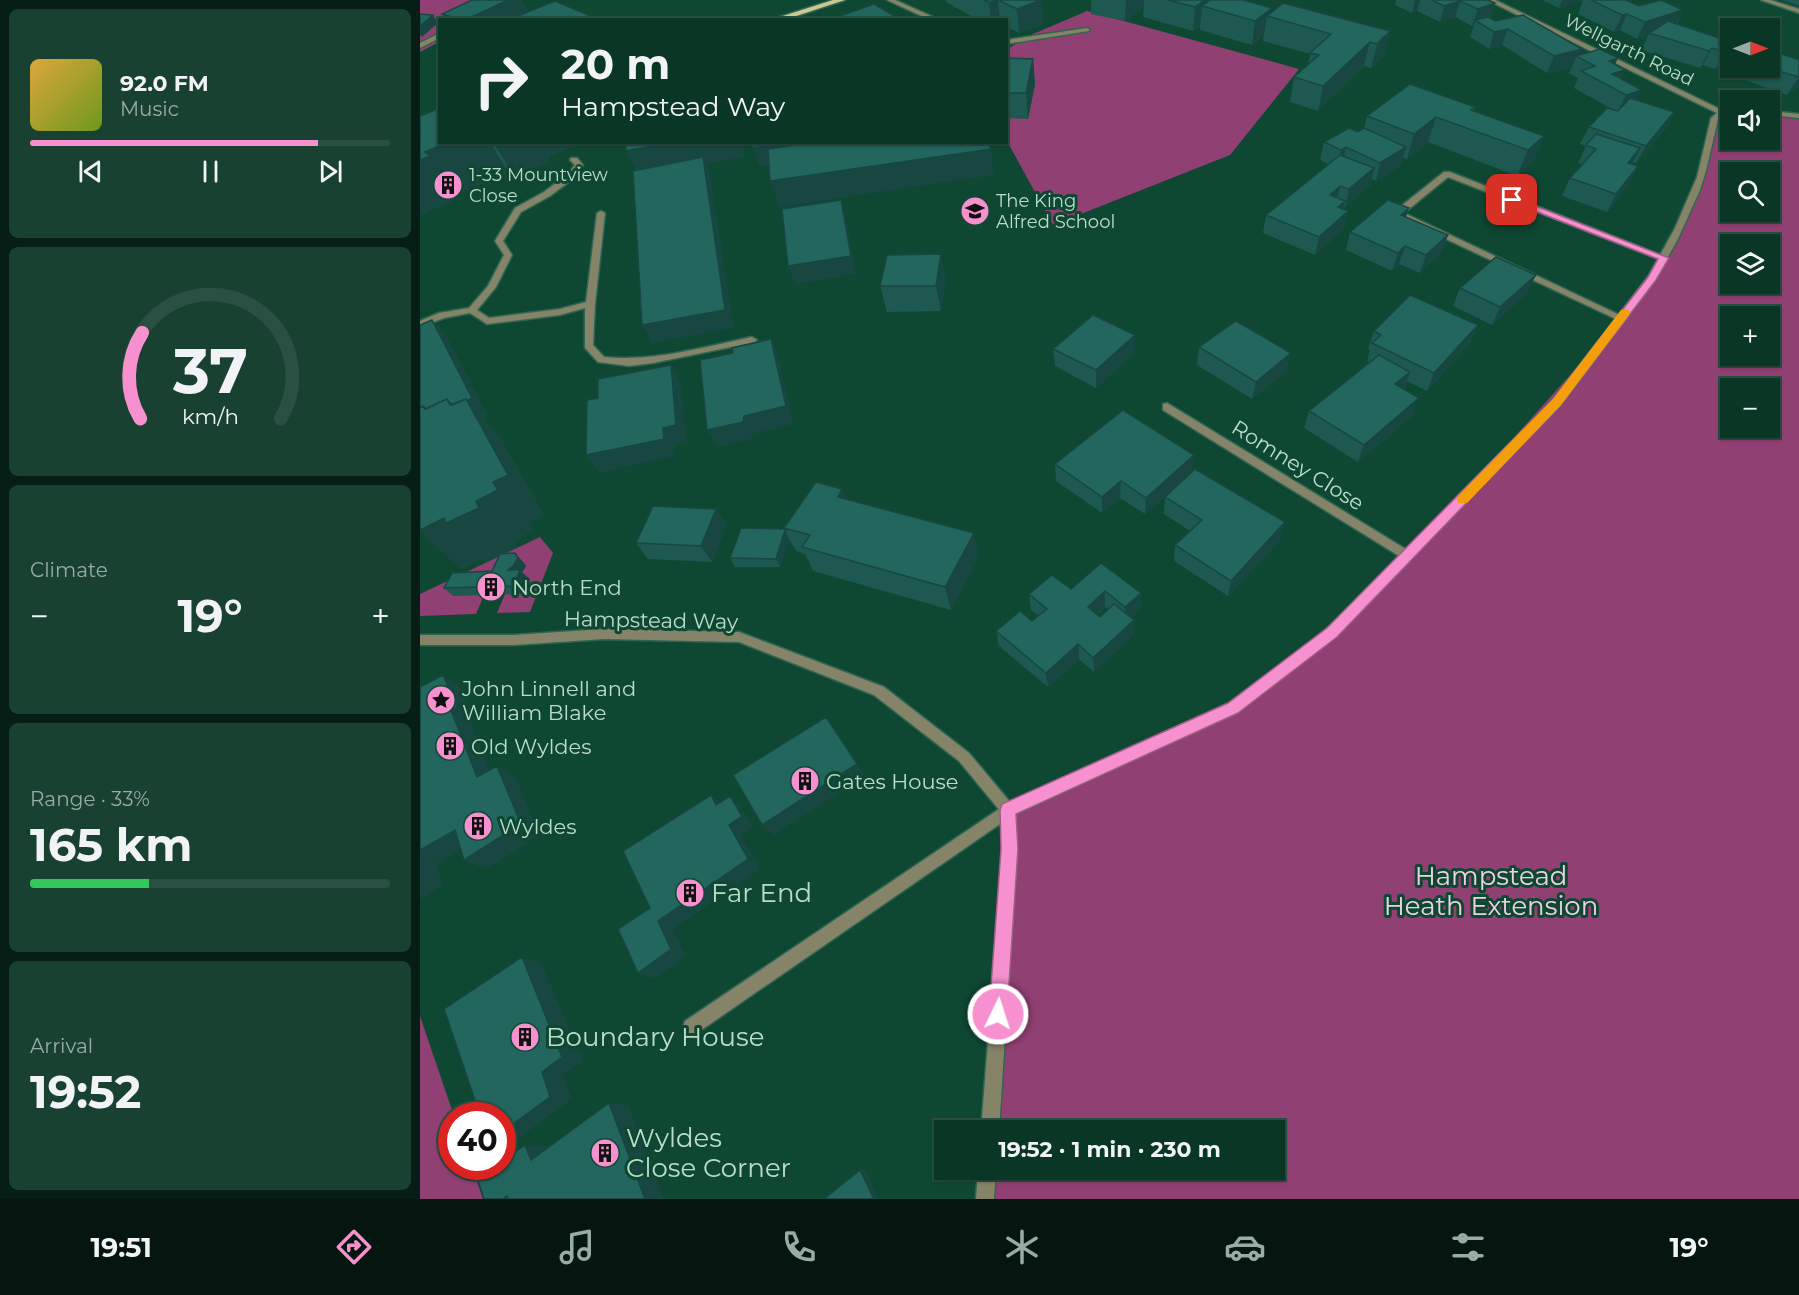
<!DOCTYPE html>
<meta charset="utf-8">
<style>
:root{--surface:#0a3626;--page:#184132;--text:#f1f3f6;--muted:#99aba7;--line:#2a5043;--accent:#f790ce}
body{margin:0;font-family:Montserrat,sans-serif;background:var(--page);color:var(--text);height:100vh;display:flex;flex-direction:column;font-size:22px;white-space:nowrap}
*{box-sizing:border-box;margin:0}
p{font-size:20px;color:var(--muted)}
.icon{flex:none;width:33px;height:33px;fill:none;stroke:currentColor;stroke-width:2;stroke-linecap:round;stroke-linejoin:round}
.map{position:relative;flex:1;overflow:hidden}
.details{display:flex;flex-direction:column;gap:9px;padding:9px;background:#061e15;width:420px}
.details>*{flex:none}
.hud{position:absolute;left:18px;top:18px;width:570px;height:126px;border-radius:0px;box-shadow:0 2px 4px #0004,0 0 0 2px var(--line);background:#0a3626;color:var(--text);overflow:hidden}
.needle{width:39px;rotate:90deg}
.tools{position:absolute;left:1300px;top:18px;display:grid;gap:12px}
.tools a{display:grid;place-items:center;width:60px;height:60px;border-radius:0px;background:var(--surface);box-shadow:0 2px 4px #0004,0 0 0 2px var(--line);font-size:30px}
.speed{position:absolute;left:18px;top:1102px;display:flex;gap:12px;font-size:30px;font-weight:700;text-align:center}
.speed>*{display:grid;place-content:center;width:78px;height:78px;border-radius:50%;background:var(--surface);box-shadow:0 2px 4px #0004,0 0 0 2px var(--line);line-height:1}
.speed .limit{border:9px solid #d22;background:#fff;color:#111}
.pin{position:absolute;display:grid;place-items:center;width:51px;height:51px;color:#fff;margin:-26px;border-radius:12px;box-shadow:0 3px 9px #0006}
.me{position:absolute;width:66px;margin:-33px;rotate:4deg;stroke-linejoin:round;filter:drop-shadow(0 0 4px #0008)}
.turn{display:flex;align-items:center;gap:21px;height:126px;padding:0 24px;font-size:27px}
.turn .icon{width:78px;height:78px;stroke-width:2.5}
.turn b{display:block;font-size:42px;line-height:51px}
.big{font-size:45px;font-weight:700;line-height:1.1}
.details .widget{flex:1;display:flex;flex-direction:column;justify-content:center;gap:9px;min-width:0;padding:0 21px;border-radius:9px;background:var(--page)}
.details .dial{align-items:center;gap:0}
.dial svg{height:156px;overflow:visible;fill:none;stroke:var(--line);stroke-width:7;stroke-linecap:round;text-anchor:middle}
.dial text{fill:var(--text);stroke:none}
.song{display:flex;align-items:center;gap:18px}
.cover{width:72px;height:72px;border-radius:9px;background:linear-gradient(135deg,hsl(40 70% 55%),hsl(80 70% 35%))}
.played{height:6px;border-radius:3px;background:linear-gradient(90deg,var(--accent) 80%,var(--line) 80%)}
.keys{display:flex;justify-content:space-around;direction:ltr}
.heat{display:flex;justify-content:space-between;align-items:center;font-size:33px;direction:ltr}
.charge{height:9px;border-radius:4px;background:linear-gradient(90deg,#34c759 33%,var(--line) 0)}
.trip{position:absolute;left:514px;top:1120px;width:351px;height:60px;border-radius:0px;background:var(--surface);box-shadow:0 2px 4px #0004,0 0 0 2px var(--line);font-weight:700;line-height:60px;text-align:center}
.tabs{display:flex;height:96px;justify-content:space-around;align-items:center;background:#04160f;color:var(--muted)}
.tabs .icon{width:42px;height:42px}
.tabs .on{color:var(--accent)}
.tabs b{font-size:27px;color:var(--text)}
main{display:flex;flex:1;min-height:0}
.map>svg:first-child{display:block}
</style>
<main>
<section class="details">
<div class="widget">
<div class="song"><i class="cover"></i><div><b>92.0 FM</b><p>Music</p></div></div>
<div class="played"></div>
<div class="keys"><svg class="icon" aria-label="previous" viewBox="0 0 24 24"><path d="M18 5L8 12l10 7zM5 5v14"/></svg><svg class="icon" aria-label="pause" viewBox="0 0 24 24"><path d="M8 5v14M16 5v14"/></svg><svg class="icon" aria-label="next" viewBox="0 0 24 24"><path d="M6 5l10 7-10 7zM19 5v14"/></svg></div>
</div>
<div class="widget dial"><svg viewBox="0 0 100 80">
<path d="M14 69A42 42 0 1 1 86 69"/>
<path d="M14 69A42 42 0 0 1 15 25" stroke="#f790ce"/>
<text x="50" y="56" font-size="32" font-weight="700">37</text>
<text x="50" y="72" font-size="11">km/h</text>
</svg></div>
<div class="widget"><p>Climate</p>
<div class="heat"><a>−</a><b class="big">19°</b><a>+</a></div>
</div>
<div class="widget"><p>Range · 33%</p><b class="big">165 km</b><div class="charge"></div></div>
<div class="widget"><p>Arrival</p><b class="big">19:52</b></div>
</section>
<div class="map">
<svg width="1379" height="1199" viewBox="0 0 1379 1199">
<rect width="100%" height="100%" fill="#0e4833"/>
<path fill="#914073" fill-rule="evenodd" d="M0 0H102L64 19 20 20 19 42 0 52Z
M667 11 879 69 810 155 633 225 587 141 586 50 606 37Z
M1311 110V140H1350V113L1379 116V1199H565L567 1170H855V1131H570L588 810 813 708 988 556 1201 318 1244 258 1289 151 1294 119ZM1311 172H1350V212H1311ZM1311 244H1350V284H1311ZM1311 316H1350V356H1311ZM1311 388H1350V428H1311Z
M120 537 133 553 110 612 77 613 85 594 106 566 103 562 64 595 56 614 0 616V594Z
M0 1016 34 1116H32V1167H52L63 1199H0Z"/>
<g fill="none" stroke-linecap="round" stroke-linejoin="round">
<g stroke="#306651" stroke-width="3">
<path id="service" d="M467 0H475L520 20H510Z
M1341 0H1350L1379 9V13Z
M667 28 670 30 669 31 586 44V40Z
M20 33V38L0 48V43Z"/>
</g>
<g stroke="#306651" stroke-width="3">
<path id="minor" d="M1067 0H1075L1306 112 1299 114Z
M151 158H157L163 165 154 178 130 196 101 212 83 241 92 255 76 287 57 310 69 318 140 309 166 302 177 213 181 211 185 213 175 304 173 345 184 357C233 362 283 347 332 337L337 340 335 342 233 363 209 366 178 362 165 348V308L140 315 67 324 50 313 24 318 0 327V321L19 313 49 308 68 286 84 255 75 241 95 208 124 192 148 174 155 165 150 160Z
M1024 172H1030L1248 258 1241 260 1028 177 984 213 1206 318 1201 321 1198 320 975 215V211Z
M747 403 992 553 994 556 992 559H984L743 410V404Z
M588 803 593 805 595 810 593 815 277 1033 271 1035 265 1033 263 1027 265 1021Z"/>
</g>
<g stroke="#306651" stroke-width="3">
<path id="tertiary" d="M1311 108V112L1298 119 1286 171 1280 190 1257 241 1235 280 1141 404 916 636 818 712 595 814 597 849 579 1131H561L583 849 581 812 539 761 454 695 319 642 184 639 94 645H0V635H94L184 629 319 632 464 687 549 753 590 802 808 704 908 628 1133 400 1228 277 1255 228 1277 177 1291 118 1298 112Z
M1350 111 1379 114V118L1350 115Z
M558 1170H576L574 1199H556Z"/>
</g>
<g stroke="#306651" stroke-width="3">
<path id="primary" d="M413 0H425L364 20H350Z"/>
</g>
<use href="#service" fill="#858368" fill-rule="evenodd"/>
<use href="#minor" fill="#858368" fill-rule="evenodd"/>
<use href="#tertiary" fill="#858368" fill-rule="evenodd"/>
<use href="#primary" fill="#ccc790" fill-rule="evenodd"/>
</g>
<path fill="#1d5851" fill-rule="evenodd" d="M52 0H102L108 12 173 17 174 20H25L22 14Z
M526 0H622L623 24 599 33 586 27V20H558L526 2Z
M671 0H823L851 13 970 31 964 56 951 68 944 66 898 111 870 102 874 77 888 65 890 54 843 41 844 35 832 45 780 30V26L773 31 723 17 724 6 705 21 671 14Z
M976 0H1068L1075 3 1070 18 1075 21 1160 55 1198 58 1195 64 1205 70 1201 78 1217 101 1254 112 1245 130 1216 163 1213 162 1212 164 1218 166 1209 184 1187 212 1142 196 1150 178 1162 164 1158 163 1166 146 1160 144 1169 127 1192 109 1154 88 1158 78 1149 73 1152 67 1127 73 1082 45 1069 49 1050 37 1054 25 1052 26 1035 17 1020 22 997 11 992 13 975 5Z
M1122 0H1206L1219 6 1263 10 1257 24 1311 42V54L1307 61 1295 69 1283 65 1280 68 1221 50 1228 36 1217 39 1200 30 1194 32 1158 14 1163 0 1139 8Z
M1361 0H1379V6Z
M586 58 613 59 615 84 608 119 586 118Z
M1379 60V86L1367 95 1309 74 1313 68H1350Z
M1055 107 1054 111 1124 136 1113 161 1097 176 1008 142 987 159 983 158 981 165 956 181 951 179 950 186 925 207H924L923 210 928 211 923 229 895 255 843 233 846 215 908 164 900 160 904 142 938 132 944 128 947 116Z
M0 116 20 142H163L128 157 130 161 94 176 88 172 36 194 39 198 0 215Z
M986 218 1028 235 1021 253 1000 273 979 264 972 271 926 250 930 232Z
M526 280 521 311 467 312 460 286Z
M1040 288 1107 293 1072 325 1033 306Z
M12 320 27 338 67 416 62 418 81 440 124 515 109 522 114 530 94 540 97 547 84 554 103 562 106 566 102 572 108 578 101 594 33 596 24 588 72 571 79 556 67 562 63 558 41 569Z
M1058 325 1050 343 1007 391 987 381 984 389 992 416 938 462 884 428 889 411 950 363 947 361 950 350 948 349 954 331Z
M715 335 714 353 676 388 635 366 633 349Z
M779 347 867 371 832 399 777 365Z
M635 464 772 472 861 539 808 596 754 561 755 545 770 531 744 514 745 497 766 478 725 514 700 498 682 513 636 481Z
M426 499 559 556 531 610 393 571 385 554 376 551 369 539 360 567H315L310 558 364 529Z
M296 509 306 525 292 562 228 559 216 543Z
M651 589 721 593 720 609 711 617 714 620V635L674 672 659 659 628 687 579 646 576 631 612 621 619 616 611 610 609 594ZM685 607 689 609 680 617 677 615Z"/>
<path fill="#184742" d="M88 0H102L112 18 109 20H45Z
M578 0 580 20H571L569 3Z
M622 0 623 24 599 33 597 9Z
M706 0H724V6L705 21Z
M785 0H793L782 6 780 26 773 31 775 7Z
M995 0H1000L997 11 992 13Z
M1142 0H1163L1139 8Z
M1040 1 1035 17 1020 22 1024 6Z
M1075 3 1069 20H1055L1054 25 1052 26 1058 9Z
M852 8 850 17 847 16 844 35 832 45 835 21Z
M1263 10 1255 27 1229 33 1228 36 1217 39 1225 22Z
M1207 14 1200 30 1194 32 1202 15Z
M13 15 18 23 2 37 0 35V26Z
M1088 29 1082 45 1069 49 1074 32Z
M970 31 964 56 951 68 957 44Z
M950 42 944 66 898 111 903 86Z
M1292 48 1283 65 1280 68 1289 51Z
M1311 48V54L1307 61 1295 69 1305 52Z
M1162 49 1159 58 1156 56 1152 67 1127 73 1134 56Z
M1198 58 1190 75 1189 61Z
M613 59 615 84 608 119 606 93Z
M1205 70 1197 87 1192 74Z
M1379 77V86L1367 95Z
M1222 90 1214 107 1197 113 1206 95Z
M1254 112 1245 130 1216 163 1226 146Z
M1016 117 1008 142 987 159 994 134Z
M1124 136 1113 161 1097 176 1108 150Z
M28 142H70L88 172 36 194 39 198 0 215V160L5 152Z
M73 142H163L128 157 130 161 94 176Z
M253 142H322L325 157 286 164 290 175 314 328 232 343 222 325 219 176 206 151Z
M382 142H399L400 159 339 166 332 148Z
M926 147 922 165 917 168 921 150Z
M986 147 981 165 956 181 960 163Z
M1220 148 1211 166 1208 163Z
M571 149 574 175 359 207 350 181Z
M1218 166 1209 184 1187 212 1196 194Z
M954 168 950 186 925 207 929 189Z
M920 186 916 204 910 195Z
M421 200 426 218 436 274 375 284 368 266Z
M925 201 921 217 928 211 923 229 895 255 899 237 918 207Z
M989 208 983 226 981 215Z
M1028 235 1021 253 1000 273 1006 255Z
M985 246 979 264 972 271 978 253Z
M521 254 526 280 521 311 516 286Z
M1116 275 1107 293 1072 325 1080 307Z
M12 320 27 338 67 416 62 418 81 440 124 515 109 522 114 530 94 540 97 547 67 562 63 558 41 569 0 532 27 399Z
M1058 325 1050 343 1007 391 1014 373Z
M715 335 714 353 676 388V370Z
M351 339 359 357 373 424 333 434 331 439 297 447 287 430 324 416Z
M871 353 867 371 832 399 836 382Z
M251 365 261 383 267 442 254 445 255 456 179 473 166 455 243 428Z
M990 372 983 390 975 384Z
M999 398 992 416 938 462 944 445Z
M774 455 772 472 725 514 726 498Z
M701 481 700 498 682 513V497Z
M422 489 432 513 418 497Z
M296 509 306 525 292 562 281 546Z
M865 522 861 539 808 596 811 581Z
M365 530 369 539 360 567 356 559Z
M554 533 559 556 531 610 525 587Z
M95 553 103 562 106 566 102 572 108 578 101 594 93 586 88 570Z
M685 591V607L668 622V607Z
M721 593 720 609 705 622V607Z
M714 620V635L674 672 673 658Z
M658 644 659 659 628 687 626 673Z
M23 675 42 689 56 721 51 723 77 789 57 777 31 710Z
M437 764 445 776 353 836 342 825Z
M77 766 96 778 120 835 66 870 44 860Z
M291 795 304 807 296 805Z
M310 796 322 808 333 827 321 835 340 869 253 929 266 956 235 979 218 973 238 921 309 825Z
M35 830 56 840 16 864 23 886 0 899V850Z
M102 957 122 964 163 1061 143 1075 152 1099 82 1150V1132Z
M189 1103 208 1105 244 1199H225Z
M105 1145 128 1146 134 1160H111Z
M445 1169 459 1199H454L440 1170Z"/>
<path fill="#22665e" stroke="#184742" stroke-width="1.5" d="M52 0H88L45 20H42L22 14Z
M564 0H577L569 3Z
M578 0H621L597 9Z
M748 0H785L775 7Z
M790 0H823L852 8 835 21 782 6Z
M1012 0H1068L1075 3 1058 9 1040 1 1024 6Z
M1171 0H1206L1219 6 1241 0 1263 10 1225 22 1207 14 1202 15Z
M135 1 173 17 166 20H88Z
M863 3 970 31 957 44 950 42 903 86 874 77 899 55 890 53 911 34 847 16Z
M454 4 481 20H425L420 16Z
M0 14 13 15 0 26Z
M1103 15 1162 49 1134 56 1088 29 1074 32 1055 20 1068 17 1075 21Z
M528 17 530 20H518Z
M1248 21 1311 42V48L1305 52 1292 48 1289 51 1229 33Z
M1180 49 1198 58 1189 61 1205 70 1192 74 1222 90 1206 95 1161 71 1175 66 1156 56Z
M1350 50 1379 60V77L1349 68H1350Z
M586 58 613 59 606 93H586Z
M990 84 1055 107 1051 110 1124 136 1108 150 1016 117 994 134 947 116Z
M1210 98 1254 112 1226 146 1169 127 1187 108 1198 111Z
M20 108V142H28L5 152 10 156 0 160V116Z
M929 128 938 132 944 128 986 147 960 163 926 147 921 150 904 142Z
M1176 134 1220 148 1208 163 1218 166 1196 194 1150 178 1176 149 1166 145Z
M206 142H253L206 151Z
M333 142H382L332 148Z
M398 142H568L571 149 350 181 348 149Z
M920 155 954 168 929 189 920 186 910 195 925 201 918 207 928 211 899 237 846 215Z
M283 157 305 310 222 325 213 171Z
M421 200 431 256 368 266 362 209Z
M968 200 989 208 981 215 1028 235 1006 255 985 246 978 253 930 232Z
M521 254 516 286H460L467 255Z
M1076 257 1116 275 1080 307 1040 288Z
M990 295 1058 325 1014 373 952 343 961 335 954 331Z
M673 315 715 335 676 370 633 349Z
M12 320 52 398 47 401 46 399 32 405 27 399 6 409 3 406 0 408V325Z
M816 321 871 353 836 382 779 347Z
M351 339 366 406 324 416 323 422 287 430 280 360 313 353 312 348Z
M959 355 990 372 975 384 999 398 944 445 889 411Z
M251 365 256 425 243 428 244 439 166 455 167 400 178 398V379Z
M27 399 30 405 46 399 88 475 73 482 78 490 56 501 59 508 26 523 24 518 0 530V408L3 406 5 409Z
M703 410 774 455 726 498 701 481 682 497 635 464Z
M775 469 865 522 811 581 755 545 782 520 745 497Z
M396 482 422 489 418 497 554 533 525 587 382 547 390 535 364 528Z
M233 506 296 509 281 546 216 543Z
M321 528 364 529 365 530 356 559 310 558Z
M95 553 98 558 93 566 88 570H100L93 586 24 588 32 573 72 571 80 554Z
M681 563 721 593 705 607 685 591 668 607 680 617 694 604 714 620 673 658 658 644 626 673 576 631 600 611 612 621 627 609 609 594 632 575 651 589Z
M23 675 37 707 31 710 57 777 77 766 101 824 44 860 35 830 0 850V687Z
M406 717 437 764 342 825 313 775Z
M291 795 296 805 310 796 322 816 309 825 328 859 238 921 251 949 218 973 198 929 230 908 203 851Z
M102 957 142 1057 122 1072 130 1097 82 1132V1116H59L60 1115 24 1009Z
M189 1103 225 1199H88L87 1196 83 1199H64L57 1178 74 1167H82V1161L105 1145 111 1160Z
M440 1170 454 1199H404Z"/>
<path fill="#f790ce" stroke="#a15e86" stroke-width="1.5" d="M1089 198H1095L1249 258 1236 280 1141 405 917 637 818 713 596 814 598 849 587 1014 585 1020 578 1023 572 1020 569 1014 581 849 580 810 582 804 808 703 907 628 1133 399 1228 277 1238 259 1089 201Z"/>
<path fill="#f59e0b" d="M1205 309 1209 310V315L1141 405 1047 503H1038L1037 499 1038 496 1133 399 1201 310Z"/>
<defs>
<g id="building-disc" transform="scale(1.5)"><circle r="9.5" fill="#f790ce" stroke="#0e4833"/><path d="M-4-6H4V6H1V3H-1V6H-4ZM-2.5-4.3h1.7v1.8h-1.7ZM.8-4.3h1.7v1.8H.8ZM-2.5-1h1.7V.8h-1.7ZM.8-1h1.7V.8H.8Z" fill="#111"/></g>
<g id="school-disc" transform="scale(1.5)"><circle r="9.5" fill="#f790ce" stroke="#0e4833"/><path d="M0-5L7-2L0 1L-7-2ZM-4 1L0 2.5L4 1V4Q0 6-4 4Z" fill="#111"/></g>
<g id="sight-disc" transform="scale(1.5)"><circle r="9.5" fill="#f790ce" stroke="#0e4833"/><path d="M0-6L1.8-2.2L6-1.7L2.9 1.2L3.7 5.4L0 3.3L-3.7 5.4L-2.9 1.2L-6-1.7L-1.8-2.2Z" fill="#111"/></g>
</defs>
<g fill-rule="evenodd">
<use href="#building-disc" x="28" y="185"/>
<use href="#school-disc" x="555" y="211"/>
<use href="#building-disc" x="71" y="587"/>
<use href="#sight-disc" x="21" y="700"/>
<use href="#building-disc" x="30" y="746"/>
<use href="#building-disc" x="385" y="781"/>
<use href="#building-disc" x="58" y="826"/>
<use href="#building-disc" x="270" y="893"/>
<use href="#building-disc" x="105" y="1037"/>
<use href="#building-disc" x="185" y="1153"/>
</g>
<g text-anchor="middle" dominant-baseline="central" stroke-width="6" stroke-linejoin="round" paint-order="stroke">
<g font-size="18" fill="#badccb" stroke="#0e4833">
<text transform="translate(1209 50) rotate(26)">Wellgarth Road</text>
</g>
<g font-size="18" fill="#badccb" stroke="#0e4833" text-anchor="start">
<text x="49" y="175">1-33 Mountview<tspan x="49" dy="21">Close</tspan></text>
<text x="576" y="201">The King<tspan x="576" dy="21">Alfred School</tspan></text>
</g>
<g font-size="21" fill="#badccb" stroke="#0e4833">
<text transform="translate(878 465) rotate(32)">Romney Close</text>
<text transform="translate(231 620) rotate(1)">Hampstead Way</text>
</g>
<g font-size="21" fill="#badccb" stroke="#0e4833" text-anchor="start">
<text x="92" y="587">North End</text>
<text x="42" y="688">John Linnell and<tspan x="42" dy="24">William Blake</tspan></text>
<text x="51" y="746">Old Wyldes</text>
<text x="406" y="781">Gates House</text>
<text x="79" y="826">Wyldes</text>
</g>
<g font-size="26" fill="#eed1e1" stroke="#0e4833">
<text x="1071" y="876">Hampstead<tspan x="1071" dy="30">Heath Extension</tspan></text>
</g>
<g font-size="26" fill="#badccb" stroke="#0e4833" text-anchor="start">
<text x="291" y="893">Far End</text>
<text x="126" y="1037">Boundary House</text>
<text x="206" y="1138">Wyldes<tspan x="206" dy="30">Close Corner</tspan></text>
</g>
</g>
</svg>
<div class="tools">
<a><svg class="needle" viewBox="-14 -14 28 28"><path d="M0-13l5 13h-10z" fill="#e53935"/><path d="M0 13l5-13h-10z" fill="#99aba7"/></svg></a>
<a><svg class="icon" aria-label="sound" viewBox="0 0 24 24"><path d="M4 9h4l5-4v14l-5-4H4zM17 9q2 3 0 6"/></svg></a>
<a><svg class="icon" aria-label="search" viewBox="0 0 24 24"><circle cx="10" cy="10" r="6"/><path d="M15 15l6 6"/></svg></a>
<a><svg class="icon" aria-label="layers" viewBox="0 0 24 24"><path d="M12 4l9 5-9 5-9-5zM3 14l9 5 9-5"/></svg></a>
<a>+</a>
<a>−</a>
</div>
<div class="speed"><div class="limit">40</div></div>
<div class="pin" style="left:1092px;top:200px;background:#d93025"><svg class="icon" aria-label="arrive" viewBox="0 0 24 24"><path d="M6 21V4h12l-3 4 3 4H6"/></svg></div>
<svg class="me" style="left:578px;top:1014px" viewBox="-20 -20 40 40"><circle r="17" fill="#f790ce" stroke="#fff" stroke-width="3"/><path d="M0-11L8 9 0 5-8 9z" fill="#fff"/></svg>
<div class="trip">19:52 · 1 min · 230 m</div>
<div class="hud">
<div class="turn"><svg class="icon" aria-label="right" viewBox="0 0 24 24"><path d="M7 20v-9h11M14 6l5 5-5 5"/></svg><div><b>20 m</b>Hampstead Way</div></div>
</div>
</div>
</main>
<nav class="tabs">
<b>19:51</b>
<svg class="icon on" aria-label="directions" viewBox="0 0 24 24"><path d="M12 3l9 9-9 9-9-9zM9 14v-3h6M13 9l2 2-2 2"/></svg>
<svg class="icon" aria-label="music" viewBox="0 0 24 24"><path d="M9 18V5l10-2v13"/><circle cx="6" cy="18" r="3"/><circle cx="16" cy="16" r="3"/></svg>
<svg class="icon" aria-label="phone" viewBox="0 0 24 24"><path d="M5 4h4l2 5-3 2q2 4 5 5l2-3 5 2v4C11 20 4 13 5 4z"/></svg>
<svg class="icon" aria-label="climate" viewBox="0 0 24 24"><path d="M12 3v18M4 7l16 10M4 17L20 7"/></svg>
<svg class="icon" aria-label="car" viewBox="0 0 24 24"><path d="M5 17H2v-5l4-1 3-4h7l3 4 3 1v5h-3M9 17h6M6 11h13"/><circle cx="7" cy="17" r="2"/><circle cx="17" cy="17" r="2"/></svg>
<svg class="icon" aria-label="filters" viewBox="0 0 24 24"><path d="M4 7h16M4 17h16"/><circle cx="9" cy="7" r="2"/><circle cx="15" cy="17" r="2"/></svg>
<b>19°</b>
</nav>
